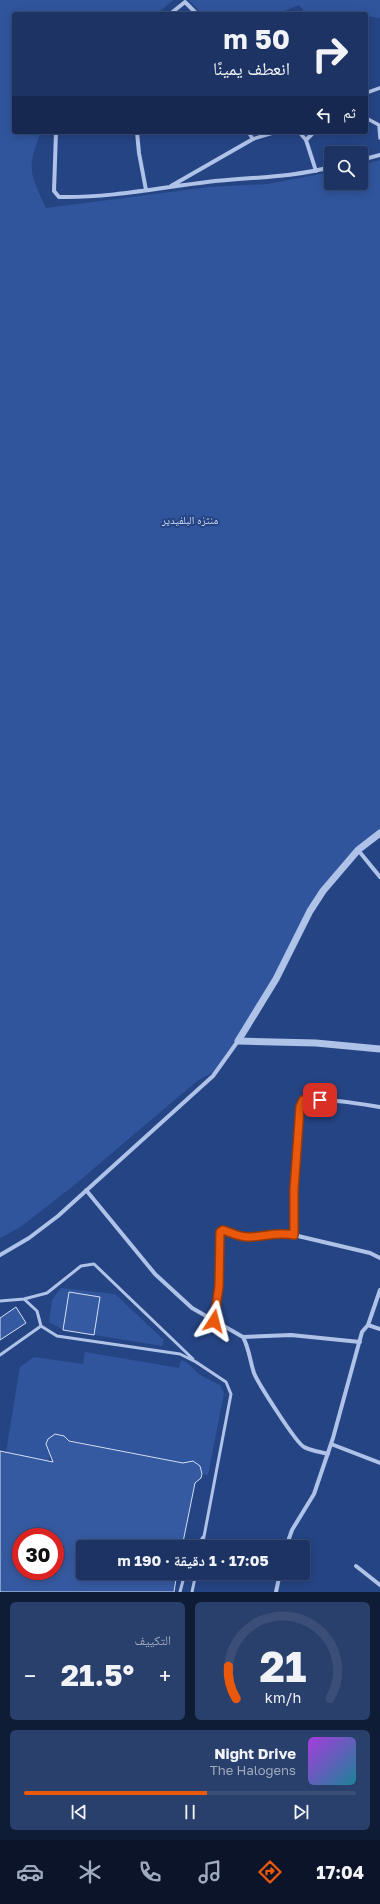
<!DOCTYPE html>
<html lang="ar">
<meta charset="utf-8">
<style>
:root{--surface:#1c3363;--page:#293f6c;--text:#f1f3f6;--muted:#a0aabe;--line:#3a4e78;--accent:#ea580c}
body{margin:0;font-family:"Golos Text","Noto Naskh Arabic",sans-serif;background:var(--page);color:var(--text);direction:rtl;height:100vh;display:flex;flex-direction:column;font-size:15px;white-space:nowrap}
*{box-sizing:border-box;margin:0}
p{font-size:13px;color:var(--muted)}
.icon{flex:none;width:22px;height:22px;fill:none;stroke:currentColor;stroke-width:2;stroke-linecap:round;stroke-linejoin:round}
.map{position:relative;height:1592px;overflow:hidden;direction:ltr}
.sheet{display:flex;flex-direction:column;gap:10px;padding:10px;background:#0f1c36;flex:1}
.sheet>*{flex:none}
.banner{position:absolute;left:12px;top:12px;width:356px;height:122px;border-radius:4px;box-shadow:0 2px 10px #0003,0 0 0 1px var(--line);direction:rtl;background:#1c3363;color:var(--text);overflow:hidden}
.buttons{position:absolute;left:324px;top:146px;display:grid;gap:8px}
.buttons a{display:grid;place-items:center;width:44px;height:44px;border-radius:4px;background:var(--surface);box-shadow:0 2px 10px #0003,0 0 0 1px var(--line);font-size:20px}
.speed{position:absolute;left:12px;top:1528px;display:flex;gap:8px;font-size:20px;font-weight:700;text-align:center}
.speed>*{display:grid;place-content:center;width:52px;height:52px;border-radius:50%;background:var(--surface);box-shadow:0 2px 10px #0003,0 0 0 1px var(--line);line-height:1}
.speed .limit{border:6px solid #d22;background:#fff;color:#111}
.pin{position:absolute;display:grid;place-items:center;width:34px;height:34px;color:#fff;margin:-17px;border-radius:8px;box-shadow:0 2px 6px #0006}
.me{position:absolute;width:44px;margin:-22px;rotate:9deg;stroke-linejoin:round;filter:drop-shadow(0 0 3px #0008)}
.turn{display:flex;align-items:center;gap:14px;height:84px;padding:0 12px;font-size:18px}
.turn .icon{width:52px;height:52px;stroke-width:2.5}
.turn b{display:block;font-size:28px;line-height:34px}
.then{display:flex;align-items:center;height:38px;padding:0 12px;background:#0003;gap:8px;font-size:15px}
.big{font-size:30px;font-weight:700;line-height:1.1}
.sheet .card{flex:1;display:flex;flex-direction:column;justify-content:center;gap:6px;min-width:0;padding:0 14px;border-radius:6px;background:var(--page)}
.sheet .dial{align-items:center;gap:0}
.dial svg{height:104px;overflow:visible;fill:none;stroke:var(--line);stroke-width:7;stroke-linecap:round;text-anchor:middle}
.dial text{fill:var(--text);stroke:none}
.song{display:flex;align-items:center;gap:12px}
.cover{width:48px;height:48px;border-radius:6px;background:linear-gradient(135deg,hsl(280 70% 55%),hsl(190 70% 35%))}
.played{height:4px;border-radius:2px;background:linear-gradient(90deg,var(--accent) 55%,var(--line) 55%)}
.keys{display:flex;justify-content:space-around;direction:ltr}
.heat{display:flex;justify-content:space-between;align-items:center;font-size:22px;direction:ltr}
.sheet .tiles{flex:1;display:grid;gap:10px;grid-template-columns:1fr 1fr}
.card:last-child{grid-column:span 2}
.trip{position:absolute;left:76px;top:1540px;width:234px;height:40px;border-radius:4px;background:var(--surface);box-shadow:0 2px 10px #0003,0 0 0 1px var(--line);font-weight:700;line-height:40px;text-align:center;direction:rtl}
.tabs{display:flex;height:64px;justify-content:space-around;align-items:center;background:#0b1428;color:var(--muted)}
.tabs .icon{width:28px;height:28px}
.tabs .active{color:var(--accent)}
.tabs b{font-size:18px;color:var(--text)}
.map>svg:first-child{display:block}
</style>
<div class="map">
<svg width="380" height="1592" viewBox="0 0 380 1592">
<rect width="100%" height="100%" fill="#254484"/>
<path fill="#30559c" d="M0 0H173L157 14H14V132H41C26 169 30 173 46 208L209 187 268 184 331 172V183H361V165L380 160V830L325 886 263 1000 249 1031 214 1072 197 1081 72 1187 19 1228 0 1238Z
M189 0H380V18L366 16V14H306L299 5 277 14H202Z
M61 1288 115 1294 164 1340 162 1346 63 1330 49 1322 52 1300Z
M85 1352 179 1368 181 1360 186 1362 200 1375 220 1385 224 1393 208 1475 202 1474 200 1466 193 1461 184 1463 68 1440 60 1434C53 1434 49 1437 46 1444L50 1453 48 1461 6 1452 20 1367 34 1357 83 1364Z"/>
<path fill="#365aa1" stroke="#d3dff6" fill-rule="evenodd" d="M69 1292 100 1297 94 1335 63 1330Z
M16 1307 26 1323 0 1340V1318Z
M55 1434 64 1436 69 1441 183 1463 193 1461 200 1466 202 1474 201 1478 195 1483 182 1547H83V1573H177L174 1592H0V1451L53 1462 46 1444 48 1439ZM21 1537H55V1571H21Z"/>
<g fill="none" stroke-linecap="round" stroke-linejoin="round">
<path stroke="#afc2e8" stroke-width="3" d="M24 1299 37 1311 41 1326 57 1336 180 1354 196 1362 226 1382 231 1394 202 1547
M0 1301 24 1299 47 1293 81 1266 94 1264 193 1359
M0 1355 41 1326
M197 1547 203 1537
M180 1592 185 1573
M192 1592 196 1573"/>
<path stroke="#afc2e8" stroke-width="3.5" d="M366 93 380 88
M366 118 379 125 380 138
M248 132 253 139 276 132
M299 132 306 140"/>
<path stroke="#afc2e8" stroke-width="4" d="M170 14 185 2 197 14
M56 132 54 191 59 197C109 198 158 188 207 182 249 177 290 178 331 167
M137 132 139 153 146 190
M314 132 306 140 316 171
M361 160 380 155
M171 186 253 139
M358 850 380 877
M86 1190 155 1274 192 1308 243 1337C249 1348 250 1361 254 1373 258 1383 296 1443 304 1447 311 1451 321 1452 328 1454
M294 1235V1190L302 1102C311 1095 367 1105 380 1107
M0 1255 29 1238 58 1216 213 1076 238 1041
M214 1321 219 1286V1236L220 1232 223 1231 243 1237H250L281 1232 370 1253 380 1258
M368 1325 380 1290
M243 1337 291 1335 360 1342
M331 1444 380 1463
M286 1547 292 1530 314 1494 333 1438 362 1332 368 1325 380 1329
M356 1566 380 1585
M276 1592 280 1573"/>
<path stroke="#afc2e8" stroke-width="7" d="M380 833 358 850 323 891 310 911 276 979 238 1041 316 1043 380 1049"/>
</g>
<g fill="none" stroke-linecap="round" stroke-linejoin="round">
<g stroke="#983908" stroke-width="10">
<path id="route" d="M214 1321 219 1286 220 1232 223 1230C232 1233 241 1238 250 1237 266 1236 278 1232 294 1235V1190L300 1107 303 1100H320"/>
</g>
<use href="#route" stroke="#ea580c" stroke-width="7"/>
</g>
<g text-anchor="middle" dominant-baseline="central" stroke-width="4" stroke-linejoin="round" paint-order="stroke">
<g font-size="11" fill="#d3dff6" stroke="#254484">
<text x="190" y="519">منتزه البلفيدير</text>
</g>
</g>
</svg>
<div class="buttons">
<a><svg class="icon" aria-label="search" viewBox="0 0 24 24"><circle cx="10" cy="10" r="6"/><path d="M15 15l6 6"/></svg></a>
</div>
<div class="speed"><div class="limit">30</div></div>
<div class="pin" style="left:320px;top:1100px;background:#d93025"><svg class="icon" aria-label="arrive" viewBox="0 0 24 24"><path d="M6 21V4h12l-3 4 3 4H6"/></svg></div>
<svg class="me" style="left:214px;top:1321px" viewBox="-20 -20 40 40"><path d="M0-17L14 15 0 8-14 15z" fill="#ea580c" stroke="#fff" stroke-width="4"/></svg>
<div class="trip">17:05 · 1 دقيقة · 190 m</div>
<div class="banner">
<div class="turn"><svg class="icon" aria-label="right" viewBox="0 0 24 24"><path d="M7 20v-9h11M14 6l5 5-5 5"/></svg><div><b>50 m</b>انعطف يمينًا</div></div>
<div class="then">ثم<svg class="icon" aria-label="left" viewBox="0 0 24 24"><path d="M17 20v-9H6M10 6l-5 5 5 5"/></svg></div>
</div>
</div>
<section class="sheet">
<div class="tiles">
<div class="card dial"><svg viewBox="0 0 100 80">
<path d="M14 69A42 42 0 1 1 86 69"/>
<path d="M14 69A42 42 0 0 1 8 44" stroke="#ea580c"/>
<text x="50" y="56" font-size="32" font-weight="700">21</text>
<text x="50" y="72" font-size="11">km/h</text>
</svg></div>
<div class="card"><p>التكييف</p>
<div class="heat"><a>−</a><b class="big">21.5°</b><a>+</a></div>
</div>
<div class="card">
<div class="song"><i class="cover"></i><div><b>Night Drive</b><p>The Halogens</p></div></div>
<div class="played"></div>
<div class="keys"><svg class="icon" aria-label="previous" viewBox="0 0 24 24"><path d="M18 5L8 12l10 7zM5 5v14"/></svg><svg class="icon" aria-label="pause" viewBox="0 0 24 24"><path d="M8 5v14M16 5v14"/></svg><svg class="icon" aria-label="next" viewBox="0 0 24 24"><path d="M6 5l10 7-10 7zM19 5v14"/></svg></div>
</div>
</div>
</section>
<nav class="tabs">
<b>17:04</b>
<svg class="icon active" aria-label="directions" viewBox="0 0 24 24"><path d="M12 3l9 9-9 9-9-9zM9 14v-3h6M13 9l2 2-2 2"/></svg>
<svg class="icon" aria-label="music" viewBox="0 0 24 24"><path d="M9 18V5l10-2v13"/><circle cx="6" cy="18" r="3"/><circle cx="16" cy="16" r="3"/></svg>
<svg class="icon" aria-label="phone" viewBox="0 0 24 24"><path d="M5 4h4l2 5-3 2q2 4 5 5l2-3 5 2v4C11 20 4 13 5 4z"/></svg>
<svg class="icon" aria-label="climate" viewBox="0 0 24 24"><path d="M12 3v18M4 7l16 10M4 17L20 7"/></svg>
<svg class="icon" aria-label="car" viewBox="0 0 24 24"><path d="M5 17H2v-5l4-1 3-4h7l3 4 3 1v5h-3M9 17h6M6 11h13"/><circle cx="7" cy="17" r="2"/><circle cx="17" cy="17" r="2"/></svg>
</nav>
